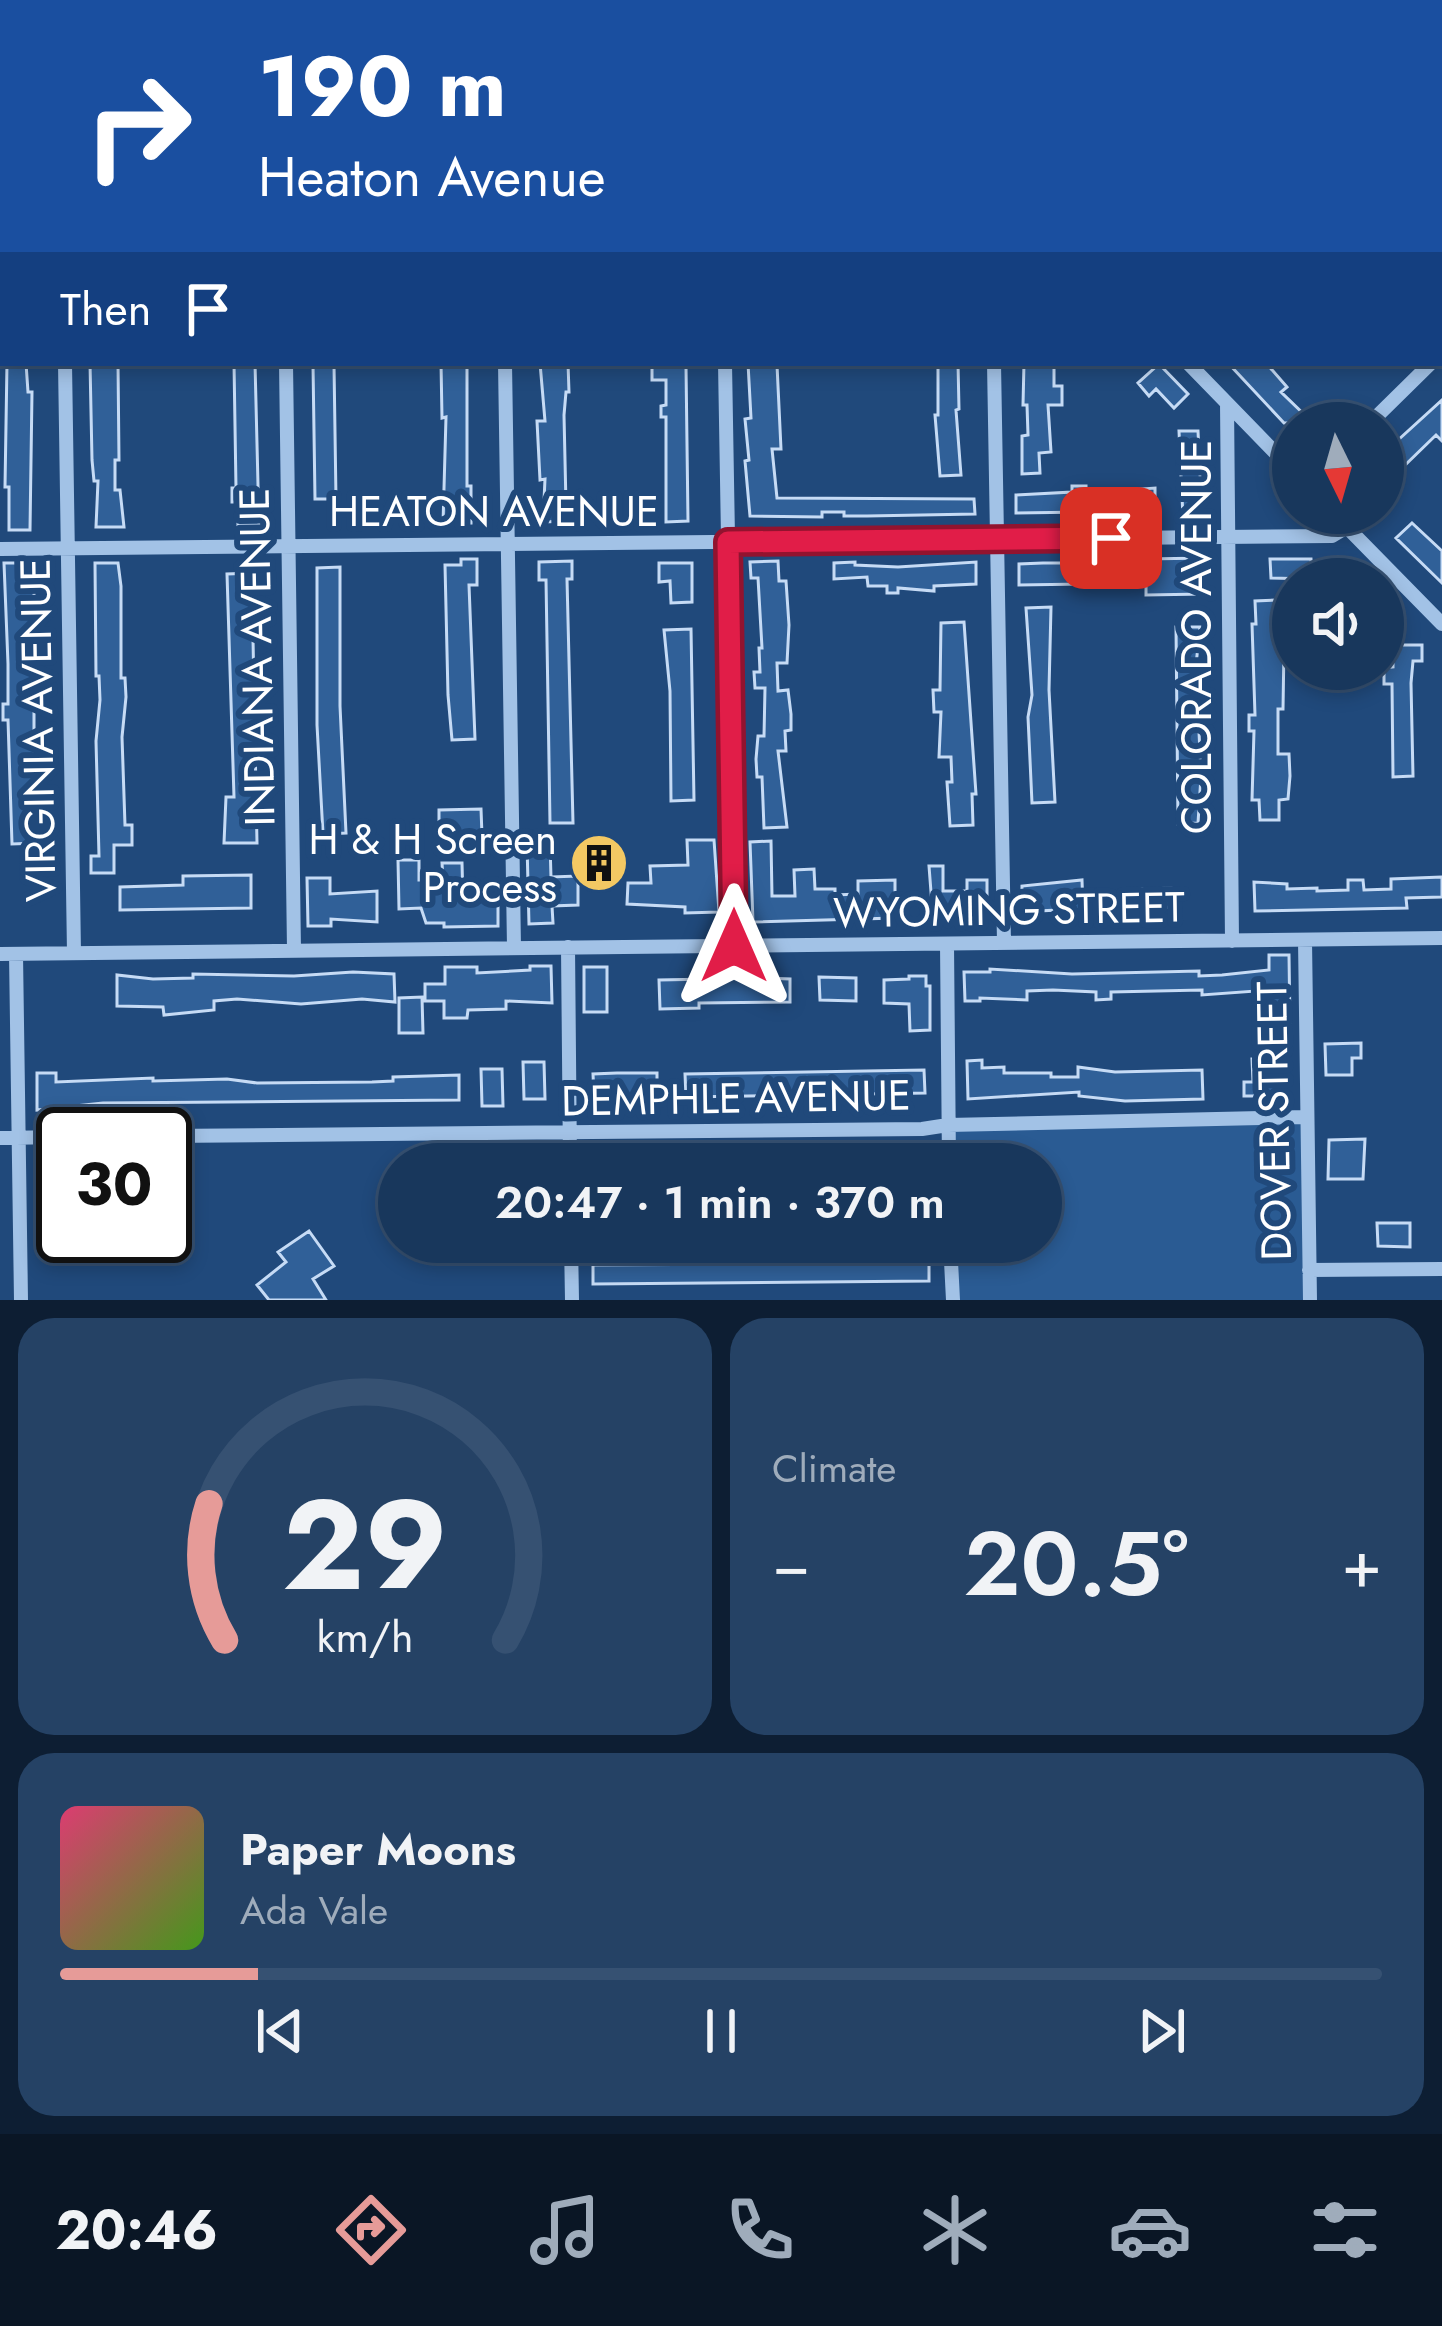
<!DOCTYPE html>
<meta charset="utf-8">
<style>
:root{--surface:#18375c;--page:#254265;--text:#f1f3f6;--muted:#9facbb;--line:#365172;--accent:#e69b98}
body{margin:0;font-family:Jost,sans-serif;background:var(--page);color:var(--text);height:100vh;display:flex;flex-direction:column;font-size:45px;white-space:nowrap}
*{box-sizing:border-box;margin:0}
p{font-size:39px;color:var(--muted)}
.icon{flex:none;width:66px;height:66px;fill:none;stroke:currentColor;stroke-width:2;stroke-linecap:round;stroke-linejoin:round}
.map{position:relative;height:1300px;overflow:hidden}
.panel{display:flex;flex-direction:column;gap:18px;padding:18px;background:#0d1e33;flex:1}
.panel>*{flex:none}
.hud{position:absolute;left:0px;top:0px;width:1443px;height:366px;box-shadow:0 6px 18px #0003,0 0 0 3px var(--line);background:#1a4fa0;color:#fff;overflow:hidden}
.needle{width:78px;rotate:175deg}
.buttons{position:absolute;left:1272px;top:402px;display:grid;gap:24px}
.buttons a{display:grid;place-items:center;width:132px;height:132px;border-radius:50%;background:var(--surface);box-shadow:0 6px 18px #0003,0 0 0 3px var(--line);font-size:60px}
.speed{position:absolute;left:36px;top:1107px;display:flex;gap:24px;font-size:60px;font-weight:700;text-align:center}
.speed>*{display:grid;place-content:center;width:156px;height:156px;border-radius:50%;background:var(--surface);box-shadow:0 6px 18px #0003,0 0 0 3px var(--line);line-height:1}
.speed .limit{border:6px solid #111;border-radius:18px;background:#fff;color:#111}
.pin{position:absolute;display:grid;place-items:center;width:102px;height:102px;color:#fff;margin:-51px;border-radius:24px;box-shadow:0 6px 18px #0006}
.me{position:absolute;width:132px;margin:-66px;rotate:0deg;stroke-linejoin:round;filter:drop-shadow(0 0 9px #0008)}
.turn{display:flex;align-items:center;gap:42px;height:252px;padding:0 60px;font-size:54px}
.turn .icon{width:156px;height:156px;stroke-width:2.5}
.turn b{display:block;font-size:84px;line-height:102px}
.then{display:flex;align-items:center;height:114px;padding:0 60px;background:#0003;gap:24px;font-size:45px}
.big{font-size:90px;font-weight:600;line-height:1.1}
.panel .widget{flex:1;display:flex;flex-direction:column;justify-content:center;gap:18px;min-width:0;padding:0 42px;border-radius:36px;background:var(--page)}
.panel .dial{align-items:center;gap:0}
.dial svg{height:312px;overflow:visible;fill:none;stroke:var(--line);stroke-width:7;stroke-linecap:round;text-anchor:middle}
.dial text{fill:var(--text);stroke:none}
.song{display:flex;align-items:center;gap:36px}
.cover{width:144px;height:144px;border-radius:18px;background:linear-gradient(135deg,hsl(340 70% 55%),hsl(100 70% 35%))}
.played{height:12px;border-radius:6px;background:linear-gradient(90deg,var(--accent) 15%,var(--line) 15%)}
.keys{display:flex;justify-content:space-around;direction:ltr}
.heat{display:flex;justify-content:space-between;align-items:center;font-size:66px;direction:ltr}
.panel .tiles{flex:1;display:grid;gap:18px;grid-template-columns:1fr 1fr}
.widget:last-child{grid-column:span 2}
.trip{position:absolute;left:378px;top:1143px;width:684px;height:120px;border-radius:60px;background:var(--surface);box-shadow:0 6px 18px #0003,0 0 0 3px var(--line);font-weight:600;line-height:120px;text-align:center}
.tab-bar{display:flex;height:192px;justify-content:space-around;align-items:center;background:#0a1625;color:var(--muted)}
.tab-bar .icon{width:84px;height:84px}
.tab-bar .on{color:var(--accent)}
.tab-bar b{font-size:54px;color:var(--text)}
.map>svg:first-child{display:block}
</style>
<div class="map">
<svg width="1442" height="1300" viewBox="0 0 1442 1300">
<rect width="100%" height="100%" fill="#20497b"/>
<path fill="#2a5b93" d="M1307 1117 1310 1300H953L950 1242H1041V1164H949L948 1125Z"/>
<path fill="#306098" stroke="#c6dbf5" stroke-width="3" d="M7 363H26L28 392H32L30 530H9V487H5Z
M90 363H118L119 460H115V490H120L124 527H96L98 481H94L92 460Z
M234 363H255L259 525H238V502H232V488H236Z
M441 363H467V486H471V523L443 524 446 417 442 418Z
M540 363H568L569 392H566L564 415 566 505H570L571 521 543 522 545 479 540 480 537 421H545Z
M652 363H681V367H686L688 521 666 522V417H661V406L666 405V380H652Z
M748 363 777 365 781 449H772L777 498 974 499 975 514 867 516H844V512H822V517L750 516 745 461 749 460 745 419 751 418Z
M938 363H958L959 409 956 410 961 475 940 476 935 415H938Z
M1024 363H1054V386H1062V405H1048L1051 452 1039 453 1040 473 1022 474V436L1028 435 1027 405H1023Z
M1228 363H1266L1287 387 1281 392 1313 423H1284Z
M1159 364 1188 394 1174 408 1156 389 1149 396 1138 383Z
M313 365H334L336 499H315Z
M1442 400V441L1436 435 1401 469 1383 446 1393 437 1397 441Z
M1179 431H1198L1202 518H1183Z
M1072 486H1086V493L1155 488V511L1016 513V495L1072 492Z
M1412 523 1442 551V583L1396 538Z
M1204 558V594L1146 595V585H1136V568H1146V559Z
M461 559H477V585H469L475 739 452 740 448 695 445 565H461Z
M1270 559H1311L1312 579 1271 578Z
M572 561V579H567L573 823H550L546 580H539V562Z
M778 561 779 581H786L789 625 787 663H777L778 691 788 690 791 714V730L785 731 786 751H778L787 827 764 828 762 777H757L756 759 758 736H764L765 688H755L754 672H760L759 648H762L758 578H751L750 562Z
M855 562V565L898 567 976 562V584L934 586V591L898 588V593H887V586H868L867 577 834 579V563Z
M4 563H31L34 583V784L38 843 12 844 8 720H3V704H8V664Z
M95 563H118L121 586V678H125L126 697 122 737 125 825H132V845H114V873H91V856H99L96 741 100 700 99 676H96Z
M659 563H692V602L671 603 670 581 659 582Z
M1043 563H1083V584L1019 585V564Z
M340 567V706L346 833 323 834 317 725V568Z
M257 573 258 612H254L253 639 257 843H224L226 797H234L227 574Z
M1275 600 1276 624H1281L1284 647 1283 709H1278V754H1289L1290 776 1288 799 1279 800V820H1260L1259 800H1252L1254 731H1249V715H1255L1252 624H1256L1255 601Z
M1051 607 1049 690 1055 802 1032 803 1028 717 1032 695 1026 608Z
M964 622 976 794H972L973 825 950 826 947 782H952L951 757H939L941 712H934L933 690H940L941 623Z
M1176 627H1200L1196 665 1201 776 1198 823 1178 824Z
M691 629 694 800 671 801 670 691 664 630Z
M1393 645H1422V661H1413L1411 683 1413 776 1393 777 1392 684H1384V668L1393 667Z
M481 809 482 835 439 836V810Z
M687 840H714L719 912 685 913V907L627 904 628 883H651L650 866 688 865Z
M771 841 772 896H795L794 870 814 869 815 889H835V895L858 894V881L895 880V918L753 922 750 842Z
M527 844H550L551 877 578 876V905L552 906 553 923 529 924Z
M616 849 617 877 581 878V850Z
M398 860H419V880H443L442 863H462L463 901H498V926L444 927V923H426L421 908 399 909Z
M929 866H943V891H967V880H987V916L933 918Z
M251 875V908L120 910V887L183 885V876Z
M1442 877V897L1406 898 1407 908 1255 911 1254 882 1287 884V889L1317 888V891L1348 890V880H1363L1364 890 1391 889V879Z
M307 878H330V894L377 891V922L331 919V926H308Z
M1082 880 1083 909 1037 911V915H1022V886Z
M1171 888 1172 907 1129 909 1128 890Z
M1269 955H1289L1290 1026 1269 1027V990L1202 995V990L1111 992V999L1096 1000V992L1053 990 1027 991V1000L980 998V1001H965L964 972H990V969L1072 974 1199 971V976L1222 975 1269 970Z
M530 966H551L552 1003 506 1001V1009L468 1010 467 1018H444V1001H425V984H445V967H477V973L530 970Z
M584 967H607V1012H584Z
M353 972 394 974 395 1002 362 999 301 1004 237 999 214 1001V1010L164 1015 163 1007 117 1006V975L153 979 193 978V974L294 976Z
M909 976H926V986H930V1030L910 1031 909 1004 884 1003V980L909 979Z
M819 977 856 978V1001L820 1000Z
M763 978 790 979V1002L699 1003V1008L660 1009 659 980Z
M422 997 423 1033H399V998Z
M1361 1043V1058H1352V1075H1326L1325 1044Z
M1252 1059H1275L1280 1096H1244V1082H1253Z
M982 1060V1068L1004 1067V1073H1051V1077H1078V1067L1115 1072 1202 1070 1203 1099 1125 1101 1079 1096V1092L968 1099 967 1061Z
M523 1062H544L545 1099H524Z
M481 1069H502L503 1106H482Z
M924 1070 925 1093 686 1097 685 1074Z
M37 1073H56V1082L153 1078V1081L227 1079 257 1083 372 1082 393 1081V1077L459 1075V1100L103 1103 37 1110Z
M617 1073H657V1096L594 1097 593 1074Z
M1365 1139 1363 1179H1328L1329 1140Z
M1377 1223H1410V1247L1378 1246Z
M309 1231 334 1266 313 1279 326 1300H269L257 1285 286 1262 278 1252Z
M754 1261H770V1264L929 1262V1281L593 1284V1265L754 1264Z"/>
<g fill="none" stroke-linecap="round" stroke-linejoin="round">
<path stroke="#a2c2e6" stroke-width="14" d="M60 0V3
M281 0V3
M499 0V3
M719 0V3
M837 0 840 3
M972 3 975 0
M1281 3 1284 0
M1440 101 1442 99
M0 134H3
M1440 354 1442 352
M65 363 74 953
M286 363 294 950
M505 363 514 948
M725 363 735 946
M994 363 1004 943
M1188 363 1293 471
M1227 403 1232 941
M1370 423 1431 363
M1333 513 1442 624
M0 549 1332 536 1347 527
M1305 940 1310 1300
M947 944 949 1164
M568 947 570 1164
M0 954 1442 938
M16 954 21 1300
M165 1136 922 1129 948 1125 1307 1117
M0 1138 63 1137
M571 1242 572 1300
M950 1242 953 1300
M1309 1270 1442 1269"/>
<path stroke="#e3eefd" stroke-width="18" d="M1366 0 1369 3
M1440 76 1442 78"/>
</g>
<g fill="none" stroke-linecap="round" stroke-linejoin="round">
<g stroke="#92132f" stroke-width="30">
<path id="route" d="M734 946 728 542 1111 538"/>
</g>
<use href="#route" stroke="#e11d48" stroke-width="21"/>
</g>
<defs>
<g id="building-disc" transform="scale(3)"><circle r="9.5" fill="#f3c863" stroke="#20497b"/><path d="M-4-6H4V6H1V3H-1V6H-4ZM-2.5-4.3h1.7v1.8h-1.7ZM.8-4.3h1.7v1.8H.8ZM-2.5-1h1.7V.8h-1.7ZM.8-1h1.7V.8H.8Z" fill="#111"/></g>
</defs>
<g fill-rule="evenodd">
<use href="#building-disc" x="599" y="863"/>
</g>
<g text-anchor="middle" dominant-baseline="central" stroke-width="12" stroke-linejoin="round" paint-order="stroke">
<g font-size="42" fill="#fff" stroke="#20497b">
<text x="494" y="511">HEATON AVENUE</text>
<text transform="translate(1196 637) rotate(-90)">COLORADO AVENUE</text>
<text transform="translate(257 657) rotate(-91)">INDIANA AVENUE</text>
<text transform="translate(38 730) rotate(-91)">VIRGINIA AVENUE</text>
<text transform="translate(1009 910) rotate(-1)">WYOMING STREET</text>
<text transform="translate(736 1098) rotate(-1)">DEMPHLE AVENUE</text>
<text transform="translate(1274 1121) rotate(-91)">DOVER STREET</text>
</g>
<g font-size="42" fill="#fff" stroke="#20497b" text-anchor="end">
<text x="557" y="839">H &amp; H Screen<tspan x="557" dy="48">Process</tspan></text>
</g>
</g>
</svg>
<div class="buttons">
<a><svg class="needle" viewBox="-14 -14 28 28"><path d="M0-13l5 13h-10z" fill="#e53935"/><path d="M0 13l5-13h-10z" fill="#9facbb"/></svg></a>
<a><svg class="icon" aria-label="sound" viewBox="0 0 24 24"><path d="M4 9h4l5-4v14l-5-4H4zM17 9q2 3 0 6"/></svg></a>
</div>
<div class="speed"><div class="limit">30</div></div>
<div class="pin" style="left:1111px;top:538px;background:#d93025"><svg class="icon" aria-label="arrive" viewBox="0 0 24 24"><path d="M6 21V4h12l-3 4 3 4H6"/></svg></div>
<svg class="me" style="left:734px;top:946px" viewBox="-20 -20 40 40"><path d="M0-17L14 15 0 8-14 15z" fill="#e11d48" stroke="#fff" stroke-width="4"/></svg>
<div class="trip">20:47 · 1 min · 370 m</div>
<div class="hud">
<div class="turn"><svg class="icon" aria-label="right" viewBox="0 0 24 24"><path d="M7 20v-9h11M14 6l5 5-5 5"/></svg><div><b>190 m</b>Heaton Avenue</div></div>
<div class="then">Then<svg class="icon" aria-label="arrive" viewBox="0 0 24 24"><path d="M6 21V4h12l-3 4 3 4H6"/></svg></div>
</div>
</div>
<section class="panel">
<div class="tiles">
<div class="widget dial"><svg viewBox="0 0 100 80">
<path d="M14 69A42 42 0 1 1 86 69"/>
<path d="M14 69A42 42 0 0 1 10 34" stroke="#e69b98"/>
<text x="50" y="56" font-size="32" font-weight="700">29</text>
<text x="50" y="72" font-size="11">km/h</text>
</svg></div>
<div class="widget"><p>Climate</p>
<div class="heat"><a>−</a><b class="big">20.5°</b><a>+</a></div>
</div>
<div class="widget">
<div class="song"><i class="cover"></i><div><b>Paper Moons</b><p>Ada Vale</p></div></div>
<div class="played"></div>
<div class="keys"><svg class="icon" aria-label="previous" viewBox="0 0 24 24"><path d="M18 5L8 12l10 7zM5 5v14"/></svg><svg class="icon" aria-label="pause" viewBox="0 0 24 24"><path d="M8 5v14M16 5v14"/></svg><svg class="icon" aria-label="next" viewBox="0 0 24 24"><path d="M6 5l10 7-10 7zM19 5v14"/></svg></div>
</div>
</div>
</section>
<nav class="tab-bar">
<b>20:46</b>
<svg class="icon on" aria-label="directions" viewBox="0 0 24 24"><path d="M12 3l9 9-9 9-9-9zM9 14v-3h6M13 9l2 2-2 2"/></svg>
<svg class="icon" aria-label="music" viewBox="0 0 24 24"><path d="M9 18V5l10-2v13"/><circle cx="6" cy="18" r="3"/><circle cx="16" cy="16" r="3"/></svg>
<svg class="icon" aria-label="phone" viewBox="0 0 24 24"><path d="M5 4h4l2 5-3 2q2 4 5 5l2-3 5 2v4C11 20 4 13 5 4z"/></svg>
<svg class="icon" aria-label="climate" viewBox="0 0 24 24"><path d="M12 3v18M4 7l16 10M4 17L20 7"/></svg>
<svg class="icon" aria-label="car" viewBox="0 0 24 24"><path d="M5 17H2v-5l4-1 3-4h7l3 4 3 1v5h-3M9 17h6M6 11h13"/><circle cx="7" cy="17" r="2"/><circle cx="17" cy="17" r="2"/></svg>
<svg class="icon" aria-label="filters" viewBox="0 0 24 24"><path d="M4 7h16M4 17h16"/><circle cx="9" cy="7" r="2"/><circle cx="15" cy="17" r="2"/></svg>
</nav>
